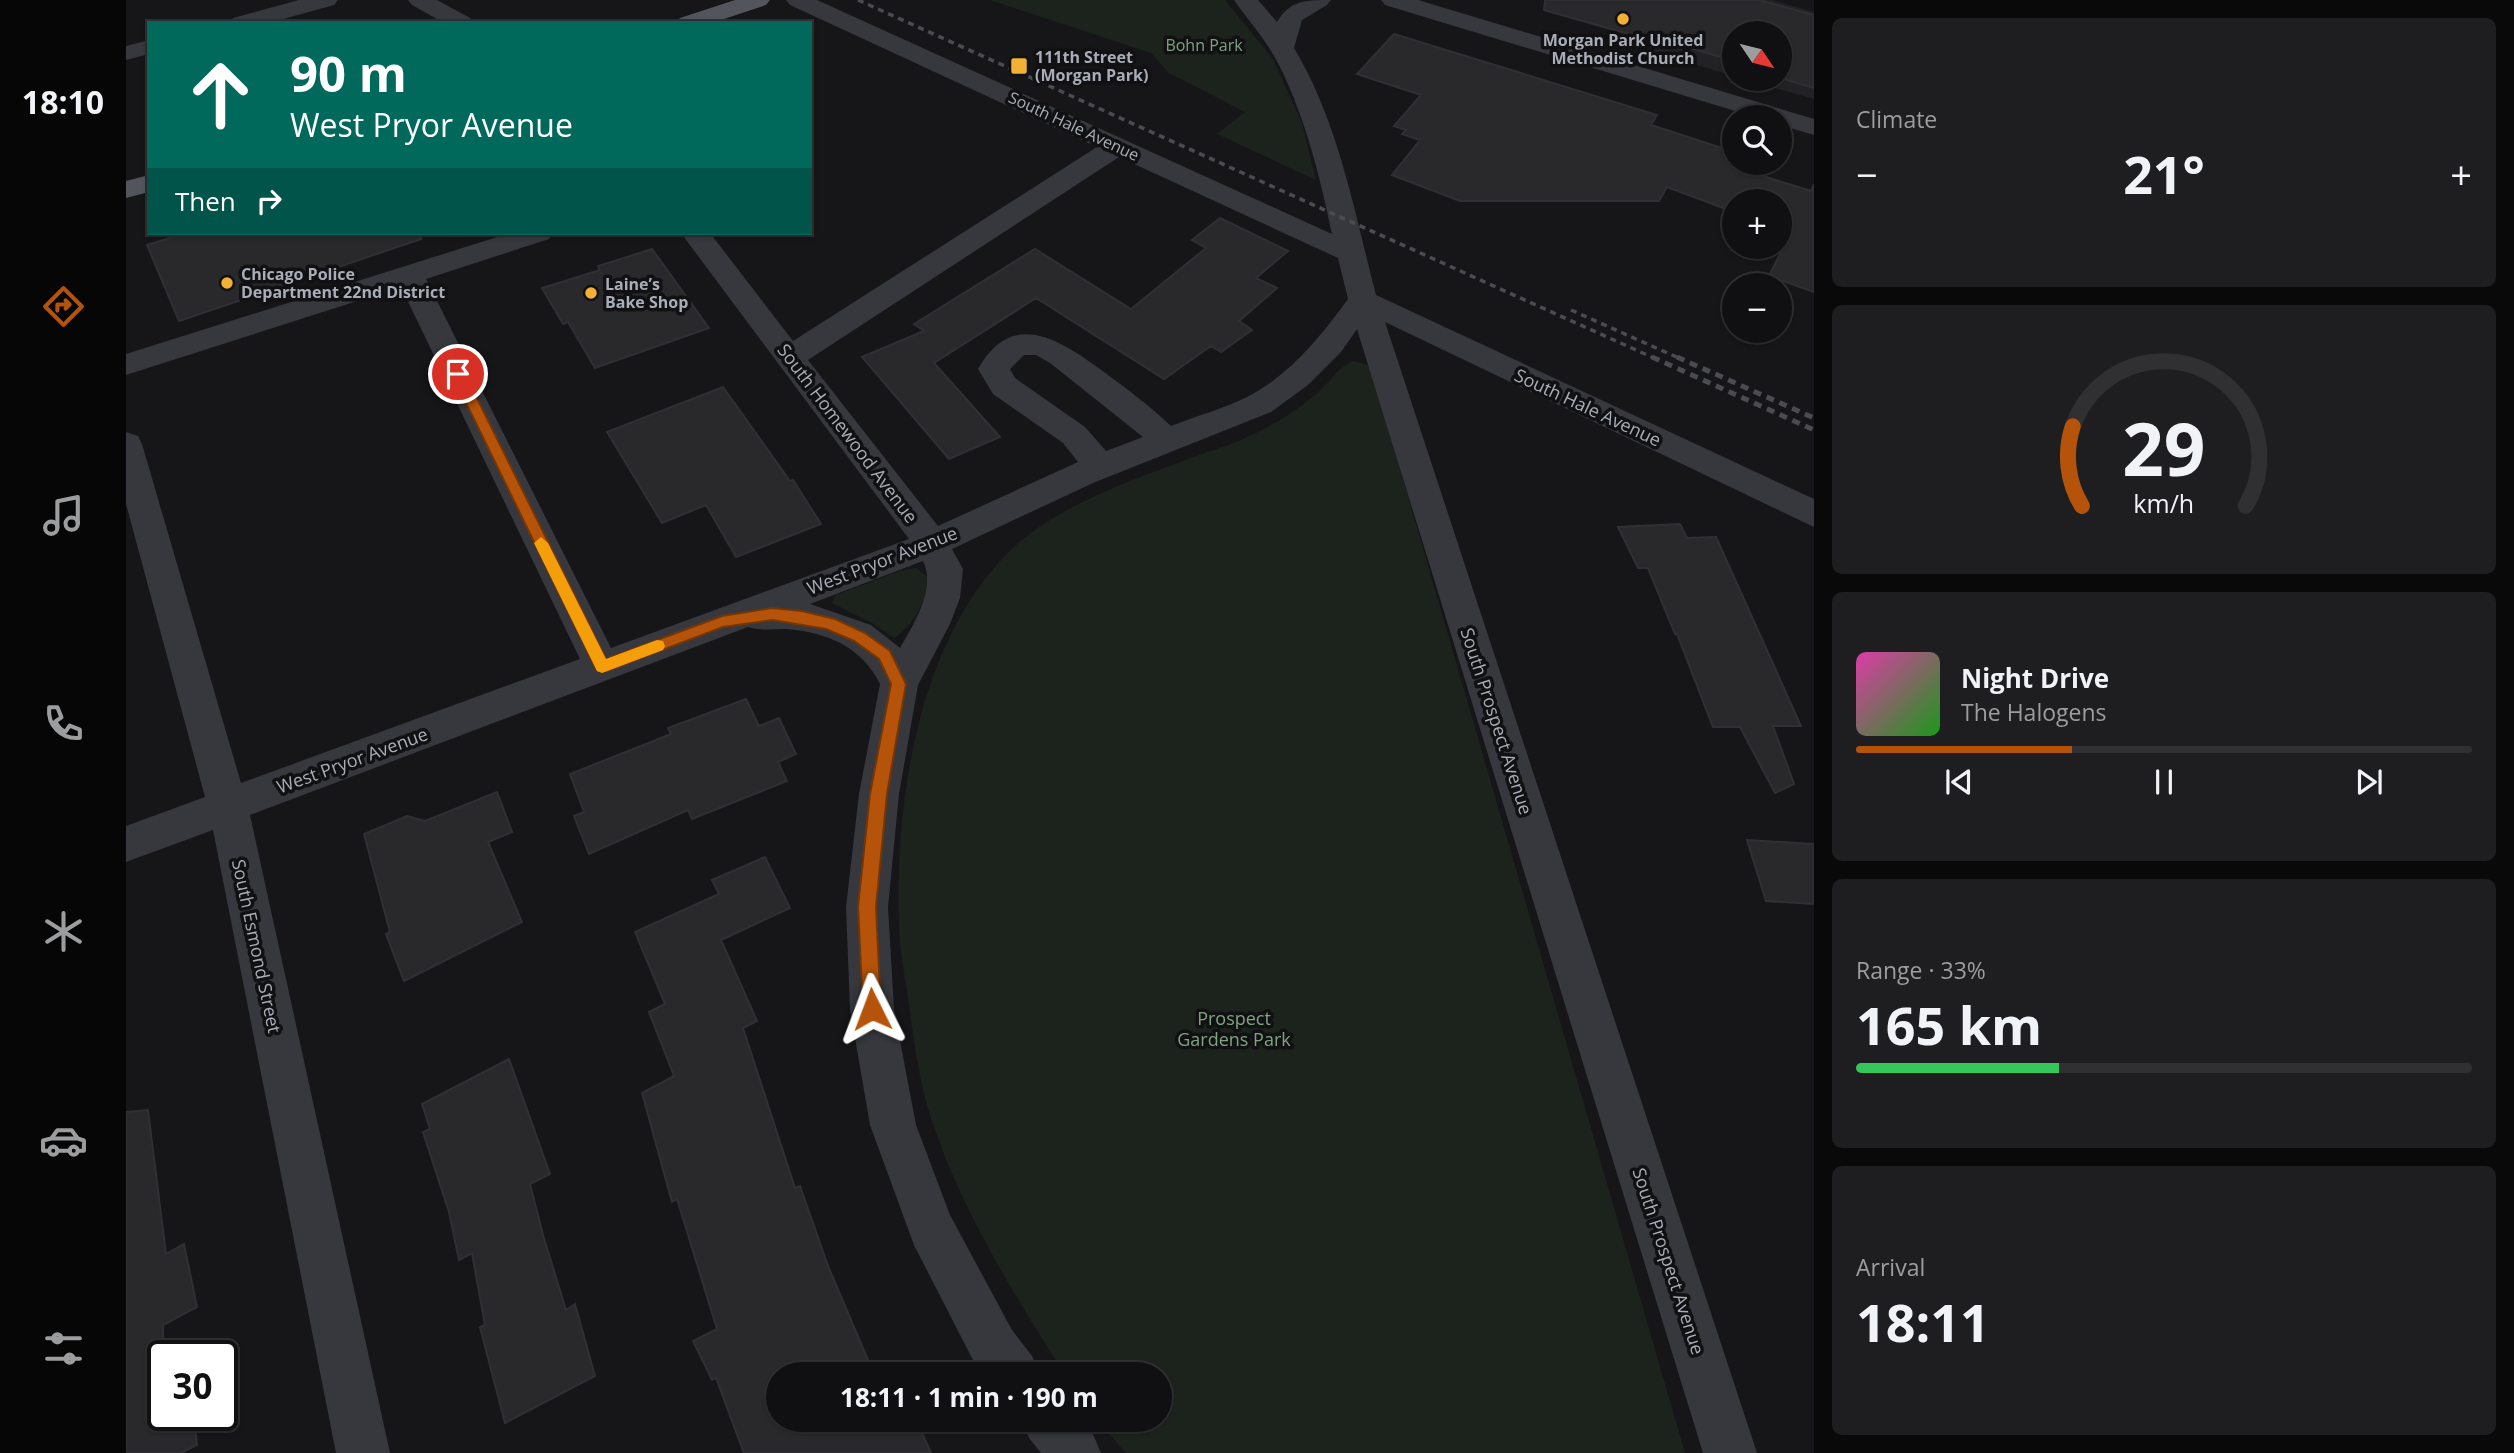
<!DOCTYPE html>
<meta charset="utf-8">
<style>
:root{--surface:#101012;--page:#1e1e20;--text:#f1f3f6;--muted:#9c9d9f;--line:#303032;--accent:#b45309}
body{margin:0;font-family:"Open Sans",sans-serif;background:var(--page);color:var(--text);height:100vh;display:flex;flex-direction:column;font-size:26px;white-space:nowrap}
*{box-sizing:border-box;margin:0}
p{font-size:23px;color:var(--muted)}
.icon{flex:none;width:38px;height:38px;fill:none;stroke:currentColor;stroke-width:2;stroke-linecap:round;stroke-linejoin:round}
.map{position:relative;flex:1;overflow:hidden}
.panel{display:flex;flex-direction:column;gap:18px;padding:18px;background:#09090a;width:700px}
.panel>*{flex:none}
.top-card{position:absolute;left:21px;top:21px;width:665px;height:214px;border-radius:0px;box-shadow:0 2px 5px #0004,0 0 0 2px var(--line);background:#00695c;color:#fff;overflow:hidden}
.needle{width:46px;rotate:125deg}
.tools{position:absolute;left:1596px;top:21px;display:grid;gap:14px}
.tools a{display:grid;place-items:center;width:70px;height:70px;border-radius:50%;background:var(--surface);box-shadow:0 2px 5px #0004,0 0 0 2px var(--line);font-size:35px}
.speed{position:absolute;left:21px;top:1340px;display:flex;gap:14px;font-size:35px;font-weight:700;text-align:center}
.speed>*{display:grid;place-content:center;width:91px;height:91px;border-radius:50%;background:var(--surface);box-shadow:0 2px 5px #0004,0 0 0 2px var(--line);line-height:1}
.speed .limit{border:4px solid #111;border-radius:10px;background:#fff;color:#111}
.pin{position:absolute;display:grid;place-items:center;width:60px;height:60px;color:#fff;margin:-30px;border:4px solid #fff;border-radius:50%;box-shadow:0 2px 7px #0007}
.me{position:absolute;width:77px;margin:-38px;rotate:357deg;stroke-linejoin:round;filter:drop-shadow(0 0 5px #0008)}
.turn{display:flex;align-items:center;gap:24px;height:147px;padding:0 28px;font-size:32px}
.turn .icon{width:91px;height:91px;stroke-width:2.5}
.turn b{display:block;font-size:49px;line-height:60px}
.then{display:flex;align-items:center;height:66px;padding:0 28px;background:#0003;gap:14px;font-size:26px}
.big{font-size:52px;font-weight:700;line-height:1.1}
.panel .card{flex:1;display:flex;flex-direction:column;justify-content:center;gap:10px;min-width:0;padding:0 24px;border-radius:10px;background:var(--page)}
.panel .dial{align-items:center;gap:0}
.dial svg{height:182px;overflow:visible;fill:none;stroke:var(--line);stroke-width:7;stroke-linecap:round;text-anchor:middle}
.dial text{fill:var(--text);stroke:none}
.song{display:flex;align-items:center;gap:21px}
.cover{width:84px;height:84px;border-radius:10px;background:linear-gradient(135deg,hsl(320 70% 55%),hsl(120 70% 35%))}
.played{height:7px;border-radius:4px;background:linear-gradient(90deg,var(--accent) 35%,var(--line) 35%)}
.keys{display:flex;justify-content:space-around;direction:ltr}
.heat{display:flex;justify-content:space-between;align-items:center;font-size:38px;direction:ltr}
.charge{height:10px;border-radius:5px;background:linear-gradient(90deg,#34c759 33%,var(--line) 0)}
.trip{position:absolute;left:640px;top:1362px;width:406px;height:70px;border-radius:35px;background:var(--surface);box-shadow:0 2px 5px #0004,0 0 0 2px var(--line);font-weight:700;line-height:70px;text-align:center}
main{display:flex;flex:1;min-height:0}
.tabs{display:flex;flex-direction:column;width:126px;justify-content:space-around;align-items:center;background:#060607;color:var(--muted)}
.tabs .icon{width:49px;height:49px}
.tabs .selected{color:var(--accent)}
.tabs b{font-size:32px;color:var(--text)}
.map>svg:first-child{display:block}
</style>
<main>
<nav class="tabs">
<b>18:10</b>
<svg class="icon selected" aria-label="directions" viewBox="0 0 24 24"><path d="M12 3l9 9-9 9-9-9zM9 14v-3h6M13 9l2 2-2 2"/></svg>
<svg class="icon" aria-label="music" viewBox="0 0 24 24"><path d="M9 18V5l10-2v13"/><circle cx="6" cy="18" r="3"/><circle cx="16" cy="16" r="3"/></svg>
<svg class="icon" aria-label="phone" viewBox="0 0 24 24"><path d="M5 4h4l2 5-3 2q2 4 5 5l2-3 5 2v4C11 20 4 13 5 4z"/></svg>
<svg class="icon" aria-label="climate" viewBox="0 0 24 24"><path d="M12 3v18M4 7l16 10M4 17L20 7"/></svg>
<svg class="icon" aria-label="car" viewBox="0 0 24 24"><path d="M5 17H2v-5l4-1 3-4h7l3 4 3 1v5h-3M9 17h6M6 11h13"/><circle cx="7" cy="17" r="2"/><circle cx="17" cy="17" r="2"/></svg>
<svg class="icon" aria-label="filters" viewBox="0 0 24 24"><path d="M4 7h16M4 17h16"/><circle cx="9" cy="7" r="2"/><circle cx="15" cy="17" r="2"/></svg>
</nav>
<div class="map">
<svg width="1688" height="1453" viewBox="0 0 1688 1453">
<rect width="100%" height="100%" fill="#161618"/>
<path fill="#222225" d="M1556 0H1646L1688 12V99L1618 79H1654V33H1608V76L1521 50Z"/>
<path fill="#1c231d" d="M864 0H1099L1147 59 1176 123 1190 180 1091 134 1119 112 1043 73 1025 53Z
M1227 361 1243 365 1246 372 1559 1453H1000L970 1419H1034V1374H939C888 1295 837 1213 807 1124 794 1087 788 1043 783 1004 779 977 773 948 773 921 769 798 793 638 886 549 934 503 1015 477 1076 454 1093 448 1113 442 1130 433 1151 423 1171 410 1189 395 1202 385 1212 367 1227 361Z
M790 568 803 578C802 599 786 628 768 638L746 623 706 603 710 595 774 571Z"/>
<path fill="#29292c" stroke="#303034" stroke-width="2" d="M1419 0H1633L1688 15V88L1654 78V33H1608V61L1564 48 1562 51 1418 10Z
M1268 34 1531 115 1525 125 1608 152V167L1685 191 1688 184V292L1643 276 1666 230 1654 226V201H1608V212L1541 187 1533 201H1334L1266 175 1294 140 1276 134 1280 130 1268 126 1295 95 1231 74Z
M1094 218 1162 251 1130 278 1151 288 1113 321 1126 330 1095 352 1085 346 1038 379 910 298 808 363 874 437 823 459 736 357 798 331 788 324 909 249 1005 309 1080 248 1066 240Z
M60 233H294L295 239 53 321 21 245Z
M526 249 583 328 469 368 442 322 437 324 416 288 474 270 472 266Z
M597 387 664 481 667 480 695 524 610 557 580 505 536 523 481 432Z
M1554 524 1561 538 1590 537 1675 726H1647L1668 784 1649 793 1614 727H1587L1551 634H1549L1522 568H1512L1492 527Z
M620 699 633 726 653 718 670 754 652 762 661 781 566 819 562 810 463 854 448 816 458 812 444 774 545 734 542 728Z
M371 792 386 832 362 842 396 922 278 981 260 934 264 932 238 834 281 816 299 821Z
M1621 840 1688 844V904L1640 901Z
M639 857 664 908 595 940 631 1021 617 1028 669 1188 674 1186 702 1266 748 1374H653V1419H790L805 1453H618L590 1378 586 1380 567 1341 591 1329 551 1199 546 1202 516 1093 548 1076 523 1012 539 1004 509 932 593 894 586 880Z
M383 1059 424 1174 404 1184 417 1235 440 1310 449 1304 469 1376 379 1423 354 1327 359 1325 346 1253 333 1260 323 1212 297 1132 304 1129 296 1104Z
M22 1110 40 1254 58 1244 71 1307 37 1325V1416H68L71 1445 55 1453H0V1112Z"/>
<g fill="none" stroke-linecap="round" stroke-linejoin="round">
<path fill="#37383d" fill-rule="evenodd" d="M173 0H212L208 5 143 23H103L107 18Z
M282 0H311L344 18 348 23H318L286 5Z
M660 0H691L1206 234C1194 177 1180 120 1154 67 1142 42 1124 23 1108 0H1132L1151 22C1164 0 1180 0 1205 0L1201 5 1176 20 1168 48C1213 123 1228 211 1250 295L1688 499V527L1259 322 1631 1453H1577L1231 329 1215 352 1182 385 1145 412 967 483 826 549 837 569 834 598 824 624 792 685 773 794 762 907 768 1009 790 1125 824 1215 886 1330 906 1356 914 1374H856L850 1366 788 1245 744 1125 724 1009 720 907 733 794 754 684C736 647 701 632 660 629 647 629 634 631 622 627L124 815 264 1453H210L87 830 0 862V826L79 797 0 504V432L12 436 16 444 115 783 454 659 275 287 0 375V354L384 233H427L423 239 300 279 485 648 783 539 555 233H584L667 341 971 147 664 5ZM993 157 1212 258 1222 299C1195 336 1163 376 1121 397 1097 409 1070 416 1045 426 1024 406 1001 389 978 372 935 341 887 307 852 369L867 394 937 443 952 462 812 526 682 360ZM898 355H910L924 363 1017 437 980 451 959 427 889 378 884 369ZM797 561C811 588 787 625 774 648L745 625 684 604Z
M1255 0H1292L1688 119V135L1654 125V117H1629L1259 5Z
M23 40V54L0 60V46Z
M896 1419H955L967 1434 975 1453H915L903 1438Z"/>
<path fill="#53555c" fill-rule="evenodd" d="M609 0H644L640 5 586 23H550L554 18Z
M23 175V192L0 198V181Z"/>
<path stroke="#4a4c52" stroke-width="3.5" stroke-dasharray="6 5" stroke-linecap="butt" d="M732 0 1530 359
M1445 310 1555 359"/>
<path stroke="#4a4c52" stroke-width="5" stroke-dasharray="8 6" stroke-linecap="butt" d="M1526 357 1688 430
M1551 357 1688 418"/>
</g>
<path fill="#b45309" stroke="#753606" stroke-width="2" d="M332 369 339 374 480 659 596 616 646 608 676 611 709 619 739 633 764 651 780 684 761 794 750 907 755 1009 753 1015 746 1018 740 1015 737 1009 732 907 744 794 765 684 753 659 728 641 700 629 646 620 597 627 481 671H471L326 374Z"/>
<path fill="#f59e0b" d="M415 537 422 543 480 659 531 640 537 641 539 646 537 650 476 673 471 671 408 543Z"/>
<g fill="#f2b134" stroke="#111113" stroke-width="2.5">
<circle cx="1497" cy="19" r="7"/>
<rect x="884" y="57" width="18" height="18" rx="3.5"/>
<circle cx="101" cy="283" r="7"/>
<circle cx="465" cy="293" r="7"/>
</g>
<g text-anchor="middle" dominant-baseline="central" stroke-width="7" stroke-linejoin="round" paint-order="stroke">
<g font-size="16" font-weight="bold" fill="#a8adb8" stroke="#111113" text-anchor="start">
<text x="1497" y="40" text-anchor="middle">Morgan Park United<tspan x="1497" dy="18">Methodist Church</tspan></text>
<text x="909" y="57">111th Street<tspan x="909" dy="18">(Morgan Park)</tspan></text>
<text x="115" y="274">Chicago Police<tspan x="115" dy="18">Department 22nd District</tspan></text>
<text x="479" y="284">Laine’s<tspan x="479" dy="18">Bake Shop</tspan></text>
</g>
<g font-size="16" fill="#7fa381" stroke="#111113">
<text x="1078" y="45">Bohn Park</text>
</g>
<g font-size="16" fill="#a8adb8" stroke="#111113">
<text transform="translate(948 126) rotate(25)">South Hale Avenue</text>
</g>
<g font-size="18" fill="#a8adb8" stroke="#111113">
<text transform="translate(1462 407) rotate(25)">South Hale Avenue</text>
<text transform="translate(722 433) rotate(53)">South Homewood Avenue</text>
<text transform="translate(756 560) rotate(-21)">West Pryor Avenue</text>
<text transform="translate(1371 721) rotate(72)">South Prospect Avenue</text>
<text transform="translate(226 760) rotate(-20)">West Pryor Avenue</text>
<text transform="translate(131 946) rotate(78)">South Esmond Street</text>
<text transform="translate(1543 1261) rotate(72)">South Prospect Avenue</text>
</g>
<g font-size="18" fill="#7fa381" stroke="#111113">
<text x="1108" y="1018">Prospect<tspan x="1108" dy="21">Gardens Park</tspan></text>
</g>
</g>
</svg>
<div class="tools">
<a><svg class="needle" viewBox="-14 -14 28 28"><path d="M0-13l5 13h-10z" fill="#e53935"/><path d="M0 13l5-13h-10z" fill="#9c9d9f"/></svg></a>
<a><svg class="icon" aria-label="search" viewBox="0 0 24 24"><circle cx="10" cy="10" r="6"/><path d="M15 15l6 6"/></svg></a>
<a>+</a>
<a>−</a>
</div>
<div class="speed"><div class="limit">30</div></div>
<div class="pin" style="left:332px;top:374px;background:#d93025"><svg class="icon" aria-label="arrive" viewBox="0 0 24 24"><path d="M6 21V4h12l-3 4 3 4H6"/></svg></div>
<svg class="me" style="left:746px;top:1009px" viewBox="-20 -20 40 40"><path d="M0-17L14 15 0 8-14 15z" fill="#b45309" stroke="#fff" stroke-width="4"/></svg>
<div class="trip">18:11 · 1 min · 190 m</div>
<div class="top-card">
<div class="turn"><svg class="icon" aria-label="ahead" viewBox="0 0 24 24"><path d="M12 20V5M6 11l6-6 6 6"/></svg><div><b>90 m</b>West Pryor Avenue</div></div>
<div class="then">Then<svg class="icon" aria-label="right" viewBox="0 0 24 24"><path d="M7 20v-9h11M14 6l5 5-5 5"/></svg></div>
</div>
</div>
<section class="panel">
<div class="card"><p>Climate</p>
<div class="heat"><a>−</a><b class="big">21°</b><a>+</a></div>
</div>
<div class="card dial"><svg viewBox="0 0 100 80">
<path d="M14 69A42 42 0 1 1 86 69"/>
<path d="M14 69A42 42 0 0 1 10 34" stroke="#b45309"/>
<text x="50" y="56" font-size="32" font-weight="700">29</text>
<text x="50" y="72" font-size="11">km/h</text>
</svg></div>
<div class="card">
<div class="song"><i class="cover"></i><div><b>Night Drive</b><p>The Halogens</p></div></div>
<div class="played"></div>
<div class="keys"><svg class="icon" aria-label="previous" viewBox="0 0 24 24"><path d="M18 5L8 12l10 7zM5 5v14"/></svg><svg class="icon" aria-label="pause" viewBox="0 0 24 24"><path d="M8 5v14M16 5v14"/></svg><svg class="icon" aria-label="next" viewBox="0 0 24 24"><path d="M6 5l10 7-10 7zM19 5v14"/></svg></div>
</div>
<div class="card"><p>Range · 33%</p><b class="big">165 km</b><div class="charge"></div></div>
<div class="card"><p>Arrival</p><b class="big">18:11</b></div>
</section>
</main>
